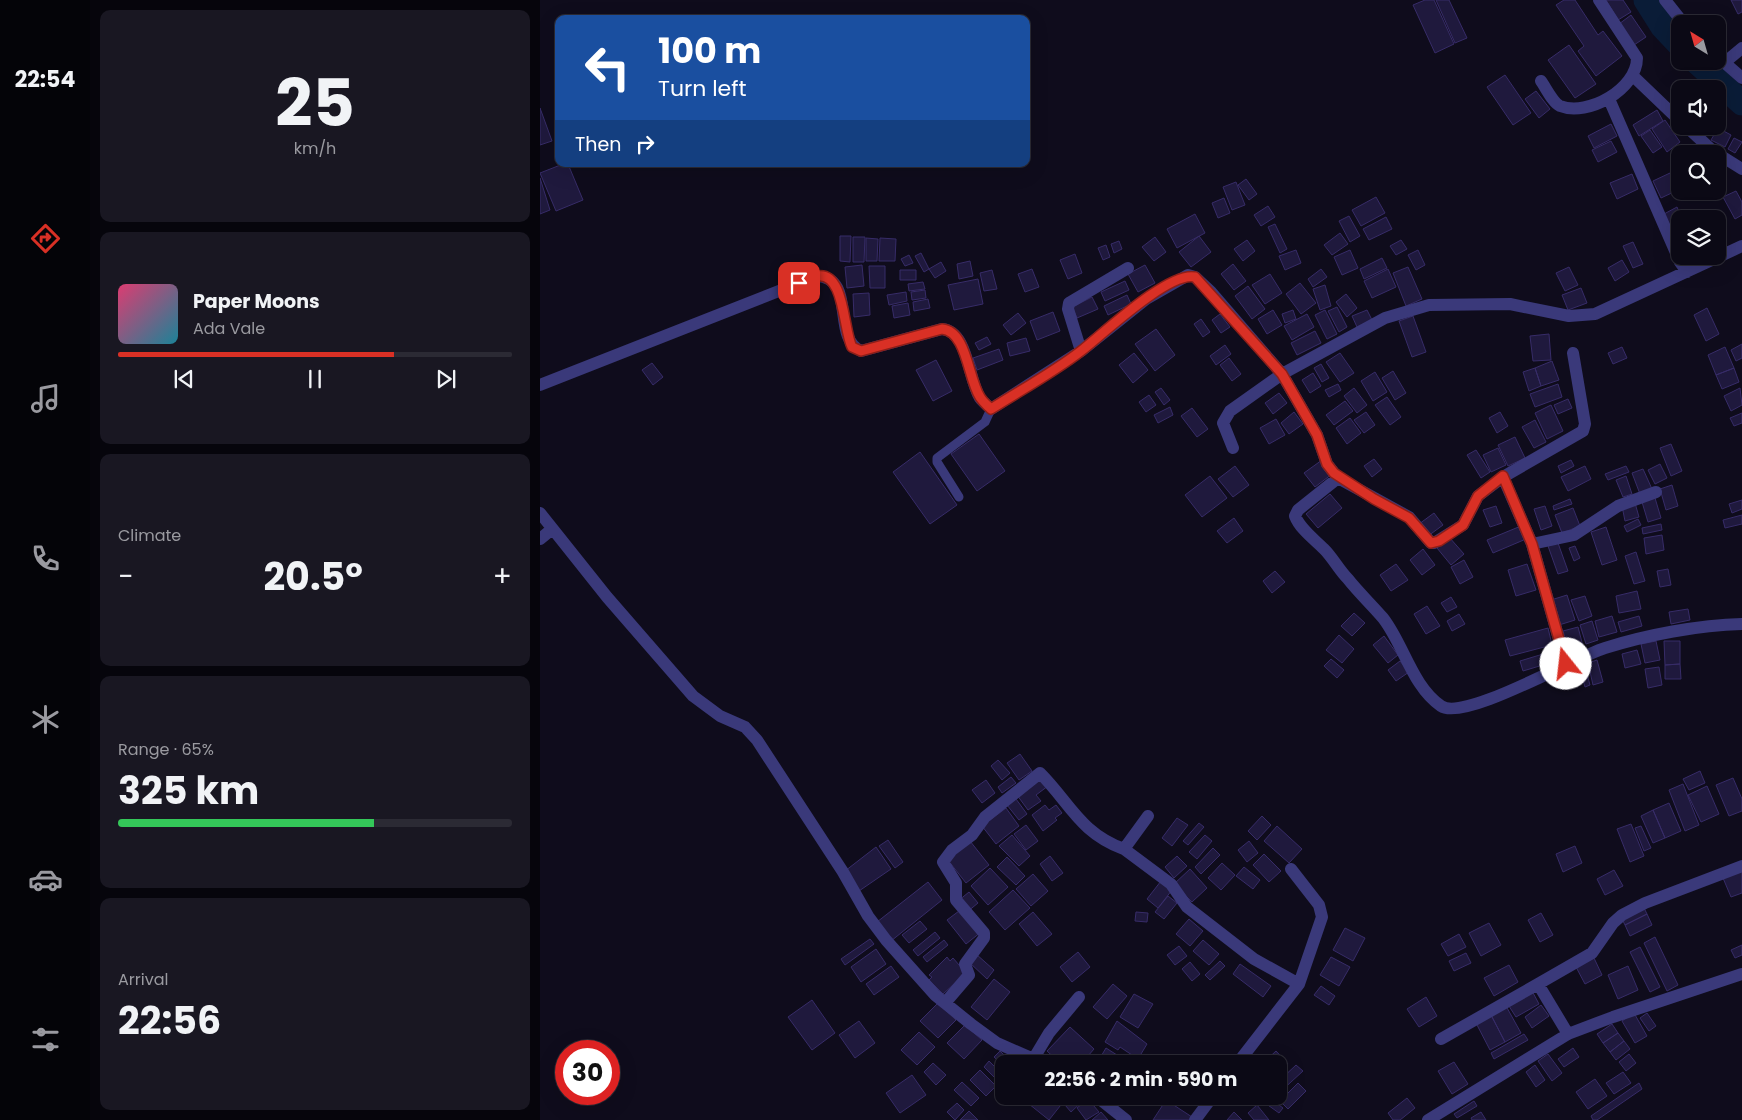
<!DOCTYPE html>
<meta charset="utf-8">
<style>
:root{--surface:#0b0915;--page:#191722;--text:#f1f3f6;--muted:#9a9aa0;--line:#2b2a34;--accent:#d93025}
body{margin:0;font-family:Poppins,sans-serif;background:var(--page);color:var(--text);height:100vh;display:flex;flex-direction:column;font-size:19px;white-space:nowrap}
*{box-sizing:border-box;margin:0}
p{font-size:16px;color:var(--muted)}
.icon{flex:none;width:28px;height:28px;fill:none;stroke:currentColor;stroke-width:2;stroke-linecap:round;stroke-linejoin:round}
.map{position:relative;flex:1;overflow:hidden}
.details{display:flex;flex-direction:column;gap:10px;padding:10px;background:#06050c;width:450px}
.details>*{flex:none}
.top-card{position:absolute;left:15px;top:15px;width:475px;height:152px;border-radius:10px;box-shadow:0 5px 20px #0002,0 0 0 1px var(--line);background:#1a4fa0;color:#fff;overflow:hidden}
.needle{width:32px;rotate:323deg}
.tools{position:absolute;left:1131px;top:15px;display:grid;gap:10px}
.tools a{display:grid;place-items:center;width:55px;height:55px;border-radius:10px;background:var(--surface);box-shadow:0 5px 20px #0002,0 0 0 1px var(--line);font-size:25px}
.speed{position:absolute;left:15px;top:1040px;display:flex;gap:10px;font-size:25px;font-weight:700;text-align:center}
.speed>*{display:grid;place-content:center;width:65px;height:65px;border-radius:50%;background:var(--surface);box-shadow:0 5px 20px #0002,0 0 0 1px var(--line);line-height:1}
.speed .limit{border:8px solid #d22;background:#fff;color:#111}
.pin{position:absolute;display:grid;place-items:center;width:42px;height:42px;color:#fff;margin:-21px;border-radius:10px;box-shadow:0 2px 8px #0006}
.me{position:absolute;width:55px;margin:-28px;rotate:344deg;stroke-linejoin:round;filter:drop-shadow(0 0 4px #0008)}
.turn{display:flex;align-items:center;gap:18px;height:105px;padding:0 20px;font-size:22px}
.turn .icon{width:65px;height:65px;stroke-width:2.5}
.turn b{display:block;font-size:35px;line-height:42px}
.then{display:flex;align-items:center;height:48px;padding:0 20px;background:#0003;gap:10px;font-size:19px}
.big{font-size:38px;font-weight:700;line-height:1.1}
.details .widget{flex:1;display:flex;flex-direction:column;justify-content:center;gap:8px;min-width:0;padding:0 18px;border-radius:10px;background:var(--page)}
.details .dial{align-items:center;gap:0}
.dial b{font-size:65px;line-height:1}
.song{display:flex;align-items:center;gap:15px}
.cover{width:60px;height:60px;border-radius:8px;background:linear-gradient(135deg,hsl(340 70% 55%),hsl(190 70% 35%))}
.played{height:5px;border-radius:2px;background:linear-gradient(90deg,var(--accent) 70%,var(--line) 70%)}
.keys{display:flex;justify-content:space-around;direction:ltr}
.heat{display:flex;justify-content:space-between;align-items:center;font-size:28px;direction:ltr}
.charge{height:8px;border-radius:4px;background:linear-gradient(90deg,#34c759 65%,var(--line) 0)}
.trip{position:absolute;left:455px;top:1055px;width:292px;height:50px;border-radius:10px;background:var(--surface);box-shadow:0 5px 20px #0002,0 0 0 1px var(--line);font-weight:700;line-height:50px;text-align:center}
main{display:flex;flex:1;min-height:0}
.tab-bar{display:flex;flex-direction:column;width:90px;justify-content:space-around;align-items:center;background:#040408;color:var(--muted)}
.tab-bar .icon{width:35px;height:35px}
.tab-bar .selected{color:var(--accent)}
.tab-bar b{font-size:22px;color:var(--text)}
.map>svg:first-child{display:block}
</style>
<main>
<nav class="tab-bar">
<b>22:54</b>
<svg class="icon selected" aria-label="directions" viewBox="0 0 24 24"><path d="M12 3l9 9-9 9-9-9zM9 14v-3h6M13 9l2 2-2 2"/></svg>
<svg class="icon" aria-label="music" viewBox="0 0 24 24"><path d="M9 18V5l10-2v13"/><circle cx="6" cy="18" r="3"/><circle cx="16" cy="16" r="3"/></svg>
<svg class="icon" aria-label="phone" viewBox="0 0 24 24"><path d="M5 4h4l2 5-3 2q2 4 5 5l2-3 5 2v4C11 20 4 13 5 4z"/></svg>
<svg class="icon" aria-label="climate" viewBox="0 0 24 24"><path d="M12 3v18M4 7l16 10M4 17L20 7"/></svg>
<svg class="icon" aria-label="car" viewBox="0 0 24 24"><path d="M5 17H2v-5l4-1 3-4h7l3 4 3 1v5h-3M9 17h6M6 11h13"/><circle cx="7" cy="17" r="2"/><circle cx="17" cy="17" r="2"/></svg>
<svg class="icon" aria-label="filters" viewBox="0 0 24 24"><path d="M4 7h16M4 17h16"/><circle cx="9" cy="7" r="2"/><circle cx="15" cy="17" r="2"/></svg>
</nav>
<section class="details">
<div class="widget dial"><b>25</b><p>km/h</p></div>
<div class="widget">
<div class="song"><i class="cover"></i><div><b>Paper Moons</b><p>Ada Vale</p></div></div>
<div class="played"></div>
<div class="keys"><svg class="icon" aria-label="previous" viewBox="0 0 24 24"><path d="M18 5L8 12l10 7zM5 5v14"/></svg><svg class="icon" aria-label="pause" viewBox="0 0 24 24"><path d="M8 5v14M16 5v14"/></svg><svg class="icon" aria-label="next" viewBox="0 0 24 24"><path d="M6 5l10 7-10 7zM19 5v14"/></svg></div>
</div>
<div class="widget"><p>Climate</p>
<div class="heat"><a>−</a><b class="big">20.5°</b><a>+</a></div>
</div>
<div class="widget"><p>Range · 65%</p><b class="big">325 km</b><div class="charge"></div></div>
<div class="widget"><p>Arrival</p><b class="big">22:56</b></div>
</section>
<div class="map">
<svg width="1202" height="1120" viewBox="0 0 1202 1120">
<rect width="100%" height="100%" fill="#0f0c1c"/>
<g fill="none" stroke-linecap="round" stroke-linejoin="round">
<path stroke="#0a1c37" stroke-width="25" d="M1106 0 1123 27 1140 45
M1156 61 1202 103"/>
</g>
<path fill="#1f193d" stroke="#372c68" d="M885 0H894L914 44 895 53 873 5Z
M896 0H909L927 38 915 43Z
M1024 0H1035L1058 35 1063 31 1082 56 1056 76 1038 51 1044 46 1016 5Z
M1066 0H1083L1091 12 1078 20Z
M1191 0H1202V12L1198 14Z
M1091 15 1106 37 1094 45 1079 24Z
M1029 45 1056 84 1035 98 1008 60Z
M965 75 991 113 973 125 947 87Z
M996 91 1010 109 999 118 985 99Z
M0 108 12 141 0 145Z
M1117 110 1123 121 1099 136 1093 125Z
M1125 120 1140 142 1127 152 1112 129Z
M1071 124 1077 136 1054 148 1048 136Z
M1156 126H1175L1170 135Z
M1178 128 1191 135 1185 147 1171 140Z
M1110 130 1122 147 1113 153 1101 136Z
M1194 138 1202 142 1195 153 1188 149Z
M1071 141 1077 152 1058 162 1052 150Z
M23 164H28L43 200 16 211 0 173Z
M1130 173 1138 190 1121 198 1113 181Z
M1092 174 1098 189 1077 199 1070 183Z
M0 178 10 210 0 214Z
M706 179 717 194 709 200 698 185Z
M696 182 705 205 692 210 683 187Z
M1196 191 1202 202V215L1195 219 1183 197Z
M836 197 845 213 821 226 812 210Z
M684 198 690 213 678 218 672 203Z
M728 206 735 217 721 226 714 215Z
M1137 207 1142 219H1140V241L1138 242 1124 214Z
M655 214 665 233 637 248 627 229Z
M809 216 820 236 810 242 799 221Z
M846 217 852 229 829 240 823 229Z
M735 224 747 249 740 253 728 227Z
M800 233 808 244 792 255 784 245Z
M300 236H311L310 262 300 261Z
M659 236 671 252 651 267 639 252Z
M313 237H325L324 262H313Z
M615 237 626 252 614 261 602 247Z
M326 238 338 239 337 261H326Z
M340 238 356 239 355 261H339Z
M707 240 715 251 703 261 694 249Z
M861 240 867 249 856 255 850 246Z
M579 241 582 249 574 253 571 244Z
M1093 242 1103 264 1093 268 1083 246Z
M566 245 570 257 563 260 558 248Z
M756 250 761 263 745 270 739 256Z
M810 250 818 268 802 275 794 257Z
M878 250 885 265 876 270 868 255Z
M381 253 389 269 384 272 375 256Z
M535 254 542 273 528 279 520 260Z
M369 255 373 263 365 266 361 259Z
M842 258 847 268 824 279 820 269Z
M1082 260 1089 272 1075 281 1068 268Z
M430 261 433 276 419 279 417 264Z
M401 262 406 271 395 278 389 269Z
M693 264 706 281 694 290 681 274Z
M322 265 324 286 307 288 305 267Z
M605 265 615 283 598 292 588 274Z
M329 266H345V288H330Z
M868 267 882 299 866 306 853 273Z
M1029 267 1038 285 1025 291 1016 273Z
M492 269 499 287 485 292 478 274Z
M781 269 787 277 773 287 768 279Z
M848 269 856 287 832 298 824 281Z
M360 270H376V280H360Z
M452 270 457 289 444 291 440 273Z
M730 274 742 293 725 304 712 285Z
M438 279 443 304 414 310 408 285Z
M585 281 589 290 565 301 561 292Z
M383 282 385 289 369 291 368 284Z
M760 283 776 303 761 314 746 294Z
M785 285 791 306 780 310 773 289Z
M708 286 725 309 712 319 695 296Z
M1041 288 1047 303 1028 310 1022 295Z
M385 290 386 298 372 300 371 292Z
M366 292 367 301 349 305 347 295Z
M329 293 330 315 314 317 313 294Z
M806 294 817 308 807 317 796 302Z
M587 295 591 304 568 315 564 306Z
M552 297 558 309 537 318 532 307Z
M388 299 390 308 374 311 373 302Z
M368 303 370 315 354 318 352 306Z
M797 307 807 327 799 332 788 311Z
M1167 308 1179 334 1166 341 1154 315Z
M733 310 742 325 727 334 718 319Z
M753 310 756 319 745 323 742 314Z
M785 310 797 334 787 339 775 315Z
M827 310 832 320 817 327 812 316Z
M513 312 520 331 497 340 490 321Z
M478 313 486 323 471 335 463 325Z
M680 314 690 327 681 333 672 320Z
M767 314 774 327 752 340 744 326Z
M873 316 886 352 872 357 859 321Z
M661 319 670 332 663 337 654 324Z
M616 329 635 355 615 371 595 344Z
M775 331 781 343 757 355 751 343Z
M1009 334 1011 360 993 361 990 336Z
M447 337 451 344 439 350 435 343Z
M486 338 490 351 470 356 467 343Z
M1202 344V358L1196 361 1191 350Z
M685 345 691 354 676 365 670 356Z
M1082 347 1087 358 1073 364 1068 353Z
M1185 347 1194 368 1176 375 1168 355Z
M459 349 463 360 437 370 433 358Z
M594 353 608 370 593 383 579 365Z
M800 353 814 373 800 382 786 362Z
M689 358 701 374 692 381 680 365Z
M396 360 412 391 393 401 376 370Z
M1012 361 1019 380 1001 386 995 368Z
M112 363 123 377 113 385 102 370Z
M781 364 789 378 782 382 774 368Z
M995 368 1001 386 989 391 983 372Z
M1194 368 1199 382 1182 389 1176 375Z
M853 371 866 393 855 400 842 378Z
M835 372 847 392 833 401 821 381Z
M773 373 781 386 770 393 762 380Z
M798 384 801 390 789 397 785 390Z
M1018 384 1022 397 995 407 990 394Z
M621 388 630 400 624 405 615 392Z
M814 388 827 405 817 413 804 396Z
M1200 388 1202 405 1191 411 1184 396Z
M739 393 747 403 733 414 725 403Z
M609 395 616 405 606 412 599 402Z
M847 397 861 417 850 425 835 405Z
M1028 399 1032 408 1018 414 1014 405Z
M805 401 813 411 794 425 786 415Z
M1011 405 1023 431 1007 439 995 413Z
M630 407 633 415 618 423 614 415Z
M652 408 668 429 657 437 641 416Z
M754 412 763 424 749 434 741 423Z
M826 412 835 425 824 433 814 420Z
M960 412 968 426 957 433 949 418Z
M1202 413V423L1194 426 1190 418Z
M810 418 821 433 807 444 796 428Z
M736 419 745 435 729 444 720 428Z
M995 420 1006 442 994 448 982 427Z
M439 434 465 471 437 491 411 454Z
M975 437 985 458 968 466 958 445Z
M1131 444 1142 471 1131 476 1120 448Z
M958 448 966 465 951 472 943 455Z
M936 450 950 472 941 478 927 455Z
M380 452 417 505 390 524 353 472Z
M834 459 842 469 832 477 824 466Z
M782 460 792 474 775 487 764 473Z
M1031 460 1034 466 1021 473 1018 466Z
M1120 464 1127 478 1115 484 1108 470Z
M695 466 709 485 693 497 678 479Z
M1045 466 1051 479 1028 491 1021 477Z
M1086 466 1089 472 1068 480 1065 474Z
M1103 469 1112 489 1100 494 1092 473Z
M670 476 687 498 662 517 645 495Z
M1086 476 1092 494 1083 497 1076 480Z
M1132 485 1138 506 1126 510 1120 489Z
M790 494 802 508 778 528 766 514Z
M1115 498 1121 518 1108 522 1102 502Z
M1030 499 1032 504 1014 510 1013 506Z
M1202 500V509L1192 513 1189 504Z
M1095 503 1099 517 1085 521 1082 506Z
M956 506 962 523 950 527 943 510Z
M1005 506 1012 526 1001 530 994 509Z
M1033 508 1040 526 1022 533 1015 515Z
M894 513 903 525 888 536 879 524Z
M1202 515V524L1185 528 1183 520Z
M694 518 703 531 687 543 677 531Z
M1098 519 1101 525 1087 532 1084 526Z
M1121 524 1122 530 1103 534 1102 528Z
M981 526 986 539 953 553 947 540Z
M1066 527 1077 560 1062 565 1051 532Z
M1122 535 1124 550 1106 554 1104 538Z
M909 537 924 554 911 565 897 548Z
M1018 543 1028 571 1018 574 1008 546Z
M1035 546 1040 558 1034 561 1029 548Z
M883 549 895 565 882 575 870 560Z
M1096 552 1105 581 1094 584 1085 556Z
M924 560 933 577 920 584 911 567Z
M856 564 868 580 851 591 840 575Z
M987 564 996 590 976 596 968 570Z
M1128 569 1131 585 1120 587 1117 571Z
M735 571 745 582 732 593 723 581Z
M1097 591 1101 609 1079 613 1076 596Z
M1027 595 1035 620 1019 625 1011 600Z
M1045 596 1052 616 1039 621 1031 600Z
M911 597 917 607 907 612 901 603Z
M887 606 900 626 886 634 874 614Z
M1148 609 1150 620 1131 624 1129 612Z
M814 613 825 623 812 636 801 626Z
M919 614 925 624 912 631 907 621Z
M1072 616 1077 632 1059 637 1055 621Z
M1099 616 1102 626 1081 632 1078 622Z
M1052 621 1058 640 1046 644 1040 625Z
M1038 627 1043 646 1029 650 1023 631Z
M1008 628 1012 645 970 656 965 640Z
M799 635 814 649 802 663 786 650Z
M844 636 858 655 848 663 833 645Z
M1116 641 1120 660 1105 663 1101 644Z
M1124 641H1140V664L1125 665Z
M1097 650 1101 664 1085 668 1082 654Z
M1013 651 1016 661 983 671 980 661Z
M791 659 804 670 797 678 784 666Z
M1057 660 1063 682 1053 685 1048 663Z
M860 661 869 672 856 681 848 670Z
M1140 664 1141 679H1125V665Z
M1045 667 1050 685 1045 687 1040 669Z
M1119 667 1122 685 1108 688 1105 669Z
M480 754 492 771 479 780 467 763Z
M458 760 470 773 462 780 451 766Z
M1160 771 1165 783 1149 790 1143 779Z
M471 777 476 783 462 793 458 787Z
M501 777 508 786 496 795 501 801 488 810 477 795Z
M1193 778 1202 799V811L1189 816 1176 785Z
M446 780 455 793 442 803 432 790Z
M1143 784 1159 825 1145 831 1129 790Z
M1167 786 1179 814 1161 822 1148 795Z
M476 799 487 814 479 820 467 805Z
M1129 803 1141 831 1125 838 1113 810Z
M505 805 509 810 516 805 522 813 515 818 517 820 503 831 492 815Z
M466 808 479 826 456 844 442 826Z
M1113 810 1125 838 1113 843 1101 816Z
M722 816 731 825 717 840 708 831Z
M637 818 648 825 632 846 622 838Z
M659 823 664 827 648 845 643 841Z
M1091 824 1104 856 1090 862 1077 829Z
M486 825 498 841 486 850 474 834Z
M737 826 762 849 749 863 724 841Z
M1101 826 1111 848 1104 851 1095 828Z
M472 835 490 856 479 866 459 846Z
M665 835 672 841 657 859 649 852Z
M348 840 363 862 355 868 339 846Z
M430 841 449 865 426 883 407 859Z
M709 841 718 853 707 862 698 850Z
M1035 846 1042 863 1023 872 1016 854Z
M336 847 351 869 319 891 305 871Z
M673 848 680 855 661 874 655 867Z
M724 854 741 871 729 882 713 865Z
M510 856 523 873 512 881 500 864Z
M637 856 647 866 634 878 625 867Z
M467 857 485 876 476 885 457 867Z
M682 863 695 875 681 890 668 878Z
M704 867 720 880 713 889 696 876Z
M450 868 468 887 448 905 431 886Z
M650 869 667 888 652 902 634 884Z
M1074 870 1083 886 1065 895 1057 879Z
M1202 871V893L1191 897 1183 878Z
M493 874 508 891 491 906 476 889Z
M621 881 632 890 618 908 607 899Z
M388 882 402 900 351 941 337 922Z
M473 890 490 908 465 930 449 912Z
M429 892 438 903 427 912 418 901Z
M628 896 637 903 624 919 615 912Z
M1103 906 1107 914 1085 925 1081 917Z
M423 908 441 932 426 944 407 920Z
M493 912 512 934 497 946 479 924Z
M596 912 608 913 607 922 595 921Z
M1001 913 1013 935 1000 942 988 920Z
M1107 914 1112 925 1090 936 1085 925Z
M649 919 663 931 650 946 636 934Z
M380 921 387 929 369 943 362 935Z
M949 923 961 945 941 956 929 933Z
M805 928 825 938 813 961 793 950Z
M395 932 400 938 378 956 373 950Z
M919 934 926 947 908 956 901 944Z
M1115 937 1138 985 1127 991 1104 943Z
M330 939 334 944 305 965 301 959Z
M404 940 408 945 387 962 383 957Z
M663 940 679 954 669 965 653 951Z
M1202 945V955L1195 958 1191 950Z
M639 946 647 956 635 965 627 955Z
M1100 947 1120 987 1110 992 1090 952Z
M336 949 346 964 321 982 311 967Z
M538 952 550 967 532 982 520 967Z
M926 953 931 963 914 971 909 961Z
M436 954 454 970 447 979 429 962Z
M407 957 410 961 413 958 426 973 403 994 389 980 392 977 389 975Z
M791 957 810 967 799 986 780 975Z
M1054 958 1062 975 1045 984 1036 967Z
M680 961 685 966 670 980 665 975Z
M650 962 660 974 652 981 642 969Z
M700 964 731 986 723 997 693 974Z
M969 965 978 982 954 996 944 978Z
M351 966 359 977 334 995 326 984Z
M1088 966 1098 990 1078 999 1068 975Z
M454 979 470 992 447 1020 431 1007Z
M573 984 587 996 567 1019 553 1007Z
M781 986 795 996 789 1005 774 995Z
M991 989 999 1004 976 1017 967 1003Z
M594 994 613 1004 598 1028 580 1017Z
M886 997 897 1016 879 1027 867 1009Z
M272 1000 295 1033 272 1050 248 1017Z
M398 1003 416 1020 398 1038 380 1021Z
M1001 1005 1009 1016 992 1028 985 1017Z
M966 1006 981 1033 965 1042 951 1015Z
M1094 1013 1107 1036 1095 1043 1082 1021Z
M1107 1013 1116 1026 1109 1031 1100 1018Z
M951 1015 965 1042 950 1050 936 1023Z
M319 1021 335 1043 315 1058 299 1035Z
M577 1021 607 1044 598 1059 580 1047 578 1050 565 1042Z
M1072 1024 1078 1033 1063 1043 1057 1034Z
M425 1025 442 1040 424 1059 407 1043Z
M530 1027 554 1049 541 1064H521L507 1051Z
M379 1032 395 1047 377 1065 361 1050Z
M1078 1033 1084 1041 1070 1052 1063 1043Z
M984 1034 988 1040 954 1059 951 1053Z
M1084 1041 1090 1049 1076 1060 1070 1052Z
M566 1048 591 1064 557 1063Z
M1033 1048 1039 1057 1024 1067 1018 1059Z
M460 1051 470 1061 464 1066 454 1057Z
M736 1051 748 1064 739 1072V1064H722Z
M1008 1054 1022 1073 1012 1081 998 1061Z
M1089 1054 1096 1063 1086 1071 1079 1062Z
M449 1061 461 1073 455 1078 444 1067Z
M914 1062 928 1084 912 1094 898 1071Z
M393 1063 406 1075 396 1085 384 1072Z
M756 1065 763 1071 739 1093V1081Z
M995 1065 1005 1080 996 1087 986 1072Z
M440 1070 456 1086 446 1096 430 1080Z
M1083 1072 1091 1083 1074 1094 1066 1083Z
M372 1075 386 1095 360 1113 346 1093Z
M1055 1079 1067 1096 1048 1109 1036 1092Z
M422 1082 439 1098 431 1106 414 1090Z
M758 1083 766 1091 748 1109 740 1101Z
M1099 1083 1102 1089 1057 1120H1053L1051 1116Z
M496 1096H528L509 1120 489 1104Z
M534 1096 547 1097 531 1112 525 1105Z
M719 1096H727L743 1108 739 1113 718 1098Z
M867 1098 875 1108 860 1120H853L848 1113Z
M548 1099 559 1112 546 1120 537 1108Z
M626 1100 652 1117 650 1120H613Z
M934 1101 937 1106 917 1118 914 1114Z
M417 1103 424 1110 415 1120 407 1112Z
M717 1105 729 1120H714L708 1113Z
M429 1111 438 1120H420Z
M561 1112 568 1120H552Z
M694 1112 702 1120H687Z
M941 1112 946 1120H932L931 1118Z"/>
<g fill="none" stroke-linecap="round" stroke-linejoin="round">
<path stroke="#3a397a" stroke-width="9" d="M419 497 397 462V458L445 422 451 409"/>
<path stroke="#3a397a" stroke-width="12" d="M1125 0 1144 24
M1178 57 1202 78
M1184 63 1202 48
M1093 76 1140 121
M1001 81C1006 88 1013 103 1020 106 1048 117 1097 89 1097 58L1059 0
M1069 99 1140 262 1147 272
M1146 126 1176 154
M1178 154 1202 169
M541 351 528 309 529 303 588 268
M0 385 277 276C317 278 291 338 321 351L402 329C428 331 428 379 440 398 443 402 447 405 451 409L541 351 606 299 648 275 655 277 671 292 742 374 777 435 787 464 798 478 758 510 755 516C760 529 774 539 784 549 793 558 799 570 808 579 819 593 832 605 843 618 864 645 872 686 901 706 924 722 1035 657 1065 648 1106 635 1159 625 1202 624
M693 448 683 423 690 411 742 374 845 318 889 305 970 304 1029 316 1055 314 1202 246
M963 477 1043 431 1045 424 1033 353
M798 478 869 517 891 543H894L923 525 938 496 963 477 992 544 1026 664
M0 513 67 597 153 696 180 716 205 727 217 740 303 872 328 916 346 940 395 995 431 1024 457 1043 505 1064
M0 539 11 530
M992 544 1034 535 1078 506 1116 492
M608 816 584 849 631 884 647 907 714 959 759 984
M405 1003 429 975 425 964 444 938V933L416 900V883L403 862 412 850 432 835 445 817 500 773C530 803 540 833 584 849
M1028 1034 998 984 1052 953 1073 923 1082 915 1105 903 1202 866
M901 1039 998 984
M494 1058 509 1033 539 997
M697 1064 759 984 782 917 779 905 751 869
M556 1096 586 1120
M655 1120 673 1096
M888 1120 1028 1034 1073 1017 1202 974"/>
</g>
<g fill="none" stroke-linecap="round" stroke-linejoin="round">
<g stroke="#8d1f18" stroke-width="12">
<path id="route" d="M259 283C264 281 271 277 277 276 305 271 303 330 312 347L321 351 402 329C427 331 428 379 440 397 443 402 447 405 451 409 481 390 514 372 541 351 563 334 629 271 655 277L742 374 777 435 787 464 794 473 834 499 869 518 891 543 899 541 923 525 938 496 963 476 992 544 1026 664"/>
</g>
<use href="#route" stroke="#d93025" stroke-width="9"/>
</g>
</svg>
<div class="tools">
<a><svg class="needle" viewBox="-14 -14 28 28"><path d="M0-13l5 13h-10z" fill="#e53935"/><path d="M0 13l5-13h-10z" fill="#9a9aa0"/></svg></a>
<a><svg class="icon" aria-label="sound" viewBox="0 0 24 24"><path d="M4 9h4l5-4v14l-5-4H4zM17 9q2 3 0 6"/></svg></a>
<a><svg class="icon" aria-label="search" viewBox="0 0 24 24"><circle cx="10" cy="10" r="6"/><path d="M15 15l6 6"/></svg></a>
<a><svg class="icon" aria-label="layers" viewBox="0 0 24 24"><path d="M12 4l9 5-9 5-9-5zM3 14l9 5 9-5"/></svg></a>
</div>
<div class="speed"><div class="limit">30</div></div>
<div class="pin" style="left:259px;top:283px;background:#d93025"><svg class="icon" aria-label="arrive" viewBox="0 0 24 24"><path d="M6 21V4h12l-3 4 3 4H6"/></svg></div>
<svg class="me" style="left:1026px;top:664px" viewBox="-20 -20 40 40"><circle r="19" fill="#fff"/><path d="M0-13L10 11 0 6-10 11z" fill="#d93025"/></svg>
<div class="trip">22:56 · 2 min · 590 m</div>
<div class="top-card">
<div class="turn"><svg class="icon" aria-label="left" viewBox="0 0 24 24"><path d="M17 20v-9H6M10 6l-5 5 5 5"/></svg><div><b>100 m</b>Turn left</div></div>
<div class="then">Then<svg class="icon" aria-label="right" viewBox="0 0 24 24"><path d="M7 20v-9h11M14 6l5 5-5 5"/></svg></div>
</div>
</div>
</main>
